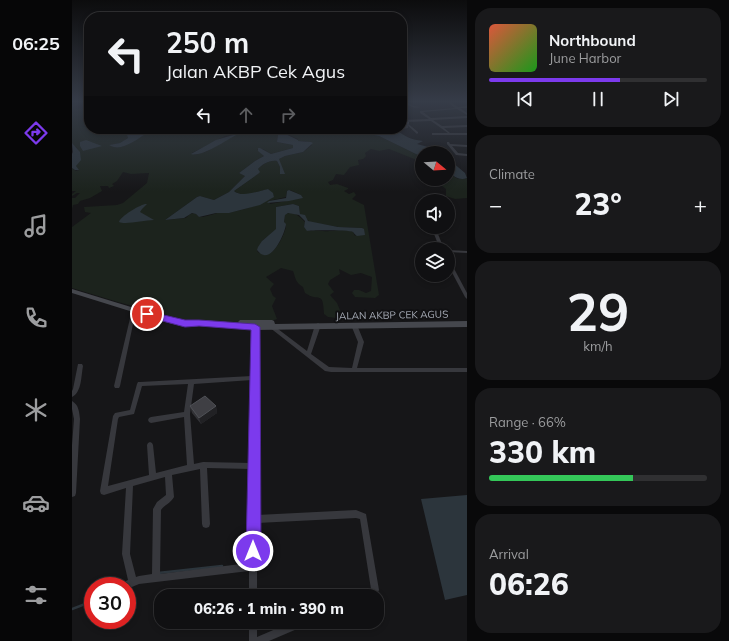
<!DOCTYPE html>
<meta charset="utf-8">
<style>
:root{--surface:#101012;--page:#19191b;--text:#f1f3f6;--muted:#9c9d9f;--line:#303032;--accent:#7c3aed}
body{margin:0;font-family:Mulish,sans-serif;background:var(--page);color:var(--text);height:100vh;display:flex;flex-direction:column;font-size:15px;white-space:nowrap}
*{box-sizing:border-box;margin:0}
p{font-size:13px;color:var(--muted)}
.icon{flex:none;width:22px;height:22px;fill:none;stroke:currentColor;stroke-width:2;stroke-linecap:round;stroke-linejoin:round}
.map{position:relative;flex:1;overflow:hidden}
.panel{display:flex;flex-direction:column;gap:8px;padding:8px;background:#09090a;width:262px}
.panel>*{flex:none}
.guide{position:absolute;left:12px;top:12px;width:323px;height:122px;border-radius:16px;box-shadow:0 2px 6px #0003,0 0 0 1px var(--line);background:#101012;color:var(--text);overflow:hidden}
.needle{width:26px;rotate:108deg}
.controls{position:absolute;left:343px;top:146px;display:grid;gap:8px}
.controls a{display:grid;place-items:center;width:40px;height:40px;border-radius:50%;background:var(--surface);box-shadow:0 2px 6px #0003,0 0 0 1px var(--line);font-size:20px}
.speed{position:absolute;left:12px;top:577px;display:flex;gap:8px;font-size:20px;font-weight:700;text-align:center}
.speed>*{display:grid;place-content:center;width:52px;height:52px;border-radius:50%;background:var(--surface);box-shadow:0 2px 6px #0003,0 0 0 1px var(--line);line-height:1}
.speed .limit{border:6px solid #d22;background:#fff;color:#111}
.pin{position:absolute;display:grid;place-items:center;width:34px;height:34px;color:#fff;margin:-17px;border:2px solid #fff;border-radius:50%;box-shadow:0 1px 4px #0007}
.me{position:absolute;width:44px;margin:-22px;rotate:0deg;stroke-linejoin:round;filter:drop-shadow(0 0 3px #0008)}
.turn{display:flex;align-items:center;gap:14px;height:84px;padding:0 16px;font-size:18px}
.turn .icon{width:52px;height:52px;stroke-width:2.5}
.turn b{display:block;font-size:28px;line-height:34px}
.lanes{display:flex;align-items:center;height:38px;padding:0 16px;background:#0003;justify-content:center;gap:20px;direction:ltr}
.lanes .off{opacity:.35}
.big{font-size:30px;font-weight:800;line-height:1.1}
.panel .card{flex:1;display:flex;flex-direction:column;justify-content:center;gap:6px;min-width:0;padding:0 14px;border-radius:16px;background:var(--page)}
.panel .dial{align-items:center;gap:0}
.dial b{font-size:52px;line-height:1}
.song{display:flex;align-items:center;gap:12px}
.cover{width:48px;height:48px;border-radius:6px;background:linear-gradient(135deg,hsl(10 70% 55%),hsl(120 70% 35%))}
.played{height:4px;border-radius:2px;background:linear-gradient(90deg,var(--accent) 60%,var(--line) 60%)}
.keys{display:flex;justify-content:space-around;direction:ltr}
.heat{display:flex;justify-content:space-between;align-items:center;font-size:22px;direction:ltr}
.charge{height:6px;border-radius:3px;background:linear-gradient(90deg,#34c759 66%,var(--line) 0)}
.trip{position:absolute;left:82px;top:589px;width:230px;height:40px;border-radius:16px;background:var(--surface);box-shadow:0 2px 6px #0003,0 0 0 1px var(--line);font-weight:800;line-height:40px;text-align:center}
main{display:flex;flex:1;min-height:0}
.menu{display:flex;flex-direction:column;width:72px;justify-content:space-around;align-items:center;background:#060607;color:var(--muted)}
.menu .icon{width:28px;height:28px}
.menu .current{color:var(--accent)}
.menu b{font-size:18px;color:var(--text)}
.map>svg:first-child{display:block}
</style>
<main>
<nav class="menu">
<b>06:25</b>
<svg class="icon current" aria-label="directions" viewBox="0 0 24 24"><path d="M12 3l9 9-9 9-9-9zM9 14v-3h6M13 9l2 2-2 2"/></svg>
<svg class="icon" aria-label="music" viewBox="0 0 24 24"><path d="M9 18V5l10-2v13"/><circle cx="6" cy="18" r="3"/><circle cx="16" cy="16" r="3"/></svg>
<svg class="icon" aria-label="phone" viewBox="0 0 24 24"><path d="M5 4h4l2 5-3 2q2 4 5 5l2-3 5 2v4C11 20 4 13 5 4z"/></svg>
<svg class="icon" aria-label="climate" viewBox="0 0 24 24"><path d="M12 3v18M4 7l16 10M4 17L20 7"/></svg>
<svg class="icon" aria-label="car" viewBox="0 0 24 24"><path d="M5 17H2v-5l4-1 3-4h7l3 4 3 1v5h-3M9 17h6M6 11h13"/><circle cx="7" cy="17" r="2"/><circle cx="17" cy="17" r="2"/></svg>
<svg class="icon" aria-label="filters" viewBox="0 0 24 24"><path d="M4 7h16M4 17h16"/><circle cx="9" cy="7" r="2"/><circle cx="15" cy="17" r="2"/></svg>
</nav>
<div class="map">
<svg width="395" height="641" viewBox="0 0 395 641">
<rect width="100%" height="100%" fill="#161618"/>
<path fill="#1c231d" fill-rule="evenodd" d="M2 103 6 104 3 106 4 108 17 109V126L9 127H17V129H72L67 133 55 135 56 138 48 143 38 145C49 153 65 138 75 133L78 129H283L291 133 307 136 350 157V162L317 149 307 151 299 149 293 153 294 156 291 159 286 160 287 165 278 167 272 175 264 174 261 180 256 182 258 185 265 184 276 188V189L272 191 277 194 282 192 284 195 280 199 292 205 307 295 303 298 283 297 280 293 282 290H287L294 293 299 291 300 277 289 273 279 275 267 269 268 274 258 280 256 284 262 292 258 295 265 303 270 315 265 318 256 317 252 314C251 289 247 303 233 293L231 287C223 282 224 279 221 271L209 268 194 277 202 284 198 289 201 296 204 298 200 306 205 319 190 324 151 323 110 319 46 302 0 288V227L19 213 13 212 12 207 45 205 51 203 75 183 77 173 59 174 51 172 45 181 40 184 42 186 37 188 36 186H28L30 191 18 198 8 201 6 204 1 205 0 209V198H3L8 193H5L0 196V194L4 191H0V168L4 171 7 170 5 169 4 166C8 156 10 160 5 148L2 146 0 143V105ZM198 129 205 130 226 139V141H233L240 145 231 152 213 156 207 159V163L212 172 208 174V167L205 161C197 160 191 164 186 169V174L162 191C170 198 186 192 196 189L202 196C193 204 168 211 155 213 152 213 148 212 145 213 139 215 133 217 127 217L124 214C119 212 117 215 114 218L93 220 125 197 128 196 142 200 157 192 173 176 167 173 183 161 192 156 185 149H191L199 154 221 148V145L205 142 206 135ZM162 135 136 151 122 155 120 153 153 136ZM218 190 229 195 230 198 198 204 197 201 214 197 215 191ZM221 204 227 206 228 214 238 222 266 227 291 228 283 236 281 232C273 229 265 231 257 231 250 232 244 229 237 231L232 227 233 222C227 216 222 211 213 214L212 223 214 227C211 237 207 245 200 252L187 253 185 251 191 240 204 230V207Z
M376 171C381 177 387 181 395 178V198L383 199 374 196V189L366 183 370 182V179H376Z"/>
<path fill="#2c353c" d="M72 129H78L75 133C65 139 49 153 37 145L48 143 56 138 55 135 67 133Z
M198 129 205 130 226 140V141L239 142 241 143 231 152 213 156 207 159 213 174H208V167L205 161C197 160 191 164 186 169L188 172 186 174 162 191C170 198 186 191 196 189L201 193 202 197 188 205 157 213H144L127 217 124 214 120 213 112 218 93 220 125 197 128 196 142 200 157 192 173 176 167 173 183 161 192 156 186 151V148H188L199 154 221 148V145L205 142 206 135Z
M283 129H323C334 137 337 139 351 141L345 144 360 148 364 153H350V157L307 136 291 133Z
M168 133C157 138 130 158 119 154L144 140Z
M14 140 30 146 11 151 8 146V142Z
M0 143 8 152 9 160 4 166 7 170H3L0 168V154L1 152Z
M376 160H380V162L393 173 395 178C387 181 381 176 376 171Z
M217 190 229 195 231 198 217 201 195 203 197 201 214 198 215 191Z
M73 204H75L70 209 68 212 82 220C72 220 54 225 47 222 49 216 66 206 73 204Z
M221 204 227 206 228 214 233 215 236 221 266 227 290 228 292 229 293 235 285 236C283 235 282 233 281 232 278 230 239 230 235 231L232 227 233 221 227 215 216 213 213 215 212 222 214 224C213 234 198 268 185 250L186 247 190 241 204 229V207Z
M395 495V595L373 600 349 499Z"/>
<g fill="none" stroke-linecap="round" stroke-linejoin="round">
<path stroke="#2c353c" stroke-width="2.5" d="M86 573 150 566
M0 609 21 601"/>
<path fill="#37383d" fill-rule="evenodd" d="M330 101H345L335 102 341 106 348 107C341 109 336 105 330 101Z
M374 101H377L386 107 395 106V108H388L395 113V115L385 109 351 112 359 118 395 116V118L361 120 370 126 395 125V127L372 128 378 133H395V135H360V133H376L359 121 334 122 346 132V133L345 134 332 122H330V120L357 119 348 113V111L383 108Z
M392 101H395V103Z
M375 142H377L378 144 395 145V147L380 146 386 153 395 154V156L384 155 375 144Z
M361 228H363L364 229 372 249H368L360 229Z
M376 250 395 251V253L376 252Z
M376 260 378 261 395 293V299L393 297 376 265Z
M62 308 64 310 48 386 47 388H43L42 386 60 310Z
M246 323 249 325 239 354 257 367 280 368 286 342 279 325 282 323 285 325 292 342 285 368H395V372H259L253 371 197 327 200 325 202 326 235 351 243 325Z
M183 325 186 327 185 464 186 466 185 468V515L284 510 294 514 307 590 304 596H262L263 593 266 592 298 590 299 589 288 519 284 518 185 523V596H177V571L67 584 55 589V586H49L50 583 56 580 50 554 54 488 32 495 29 494 28 491 41 416 43 413 58 410 65 384 66 382H68L180 376V327ZM180 380 179 463 131 462 122 464 118 414 122 384ZM116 384 112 412 79 417 77 418 76 420 77 422 79 423 112 417 115 465 84 473 81 445 80 443 78 442 76 443 75 445 77 475 36 486 46 419 47 417 62 414 70 386ZM135 468 179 469 177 563 88 574 89 510C92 505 99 503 102 497L100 475 128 469 130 524 131 527 134 528 137 527 138 524ZM93 477 94 495 85 502 81 509 80 574 67 576 64 577 58 554 61 486Z
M6 364H10L11 366C9 376 10 392 0 397V391L1 389Z
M0 401C7 405 7 412 8 419L4 493 3 496 0 497V445L2 419 0 409Z
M21 601V609L19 610 16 609 15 606 16 603Z
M177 622H185V637L220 622H231L230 625 225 629 197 641H177Z"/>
<path fill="#45474d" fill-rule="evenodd" d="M0 289 95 318 113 321 132 320 167 323 166 322 168 320H200L202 321 203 324 395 321V327L183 330 129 326 113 327 93 322 0 293Z"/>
</g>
<path fill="#323236" d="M330 117 337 123 336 128 330 129Z
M118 406H144L145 413 129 424 120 413Z"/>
<path fill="#212124" d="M144 406 145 413 129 424 127 418Z"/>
<path fill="#3f3f44" stroke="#4f5156" d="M330 117 337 123H330Z
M133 396 144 406 127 418 118 406Z"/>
<linearGradient id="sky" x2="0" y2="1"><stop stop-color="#0c0c0d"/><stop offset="0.53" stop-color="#363c48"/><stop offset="1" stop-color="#363c48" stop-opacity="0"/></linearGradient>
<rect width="395" height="191" fill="url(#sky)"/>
<path fill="#7c3aed" stroke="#51269a" d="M75 311 113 320H127L183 324 188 327 189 551 186 556 181 558 176 556 174 551 179 330 127 326 113 327 72 316 70 314 72 312Z"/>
<g text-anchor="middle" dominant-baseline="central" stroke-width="4" stroke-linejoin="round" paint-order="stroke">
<g font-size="10" fill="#a8adb8" stroke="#111113">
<text transform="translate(320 315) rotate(-1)">JALAN AKBP CEK AGUS</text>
</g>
</g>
</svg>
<div class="controls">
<a><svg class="needle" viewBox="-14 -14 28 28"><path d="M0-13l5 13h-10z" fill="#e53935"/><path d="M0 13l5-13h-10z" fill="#9c9d9f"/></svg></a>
<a><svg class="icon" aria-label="sound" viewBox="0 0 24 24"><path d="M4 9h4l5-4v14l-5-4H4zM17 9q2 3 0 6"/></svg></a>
<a><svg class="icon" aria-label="layers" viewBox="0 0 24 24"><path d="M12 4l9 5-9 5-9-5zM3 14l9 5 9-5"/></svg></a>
</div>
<div class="speed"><div class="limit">30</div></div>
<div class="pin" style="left:75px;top:314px;background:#d93025"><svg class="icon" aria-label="arrive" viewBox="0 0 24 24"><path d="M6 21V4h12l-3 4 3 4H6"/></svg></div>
<svg class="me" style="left:181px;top:551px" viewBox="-20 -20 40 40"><circle r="17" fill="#7c3aed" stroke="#fff" stroke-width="3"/><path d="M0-11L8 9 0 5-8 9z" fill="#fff"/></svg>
<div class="trip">06:26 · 1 min · 390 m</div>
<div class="guide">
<div class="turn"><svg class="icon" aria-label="left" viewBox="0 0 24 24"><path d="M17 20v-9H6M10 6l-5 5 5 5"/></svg><div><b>250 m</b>Jalan AKBP Cek Agus</div></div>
<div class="lanes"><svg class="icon" aria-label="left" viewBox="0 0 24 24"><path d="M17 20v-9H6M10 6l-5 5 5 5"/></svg><svg class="icon off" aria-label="ahead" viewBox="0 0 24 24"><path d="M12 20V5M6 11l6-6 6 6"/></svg><svg class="icon off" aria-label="right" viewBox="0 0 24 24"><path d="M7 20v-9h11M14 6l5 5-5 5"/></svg></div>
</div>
</div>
<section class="panel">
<div class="card">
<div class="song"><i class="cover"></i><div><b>Northbound</b><p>June Harbor</p></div></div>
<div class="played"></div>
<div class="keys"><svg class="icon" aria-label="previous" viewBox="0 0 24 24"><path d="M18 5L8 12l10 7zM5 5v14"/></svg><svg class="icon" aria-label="pause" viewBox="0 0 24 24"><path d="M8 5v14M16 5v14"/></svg><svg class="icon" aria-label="next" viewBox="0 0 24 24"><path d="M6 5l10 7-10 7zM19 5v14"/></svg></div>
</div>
<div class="card"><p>Climate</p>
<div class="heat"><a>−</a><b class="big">23°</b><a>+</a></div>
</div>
<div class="card dial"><b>29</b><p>km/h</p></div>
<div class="card"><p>Range · 66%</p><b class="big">330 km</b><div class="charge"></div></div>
<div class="card"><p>Arrival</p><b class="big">06:26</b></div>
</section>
</main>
